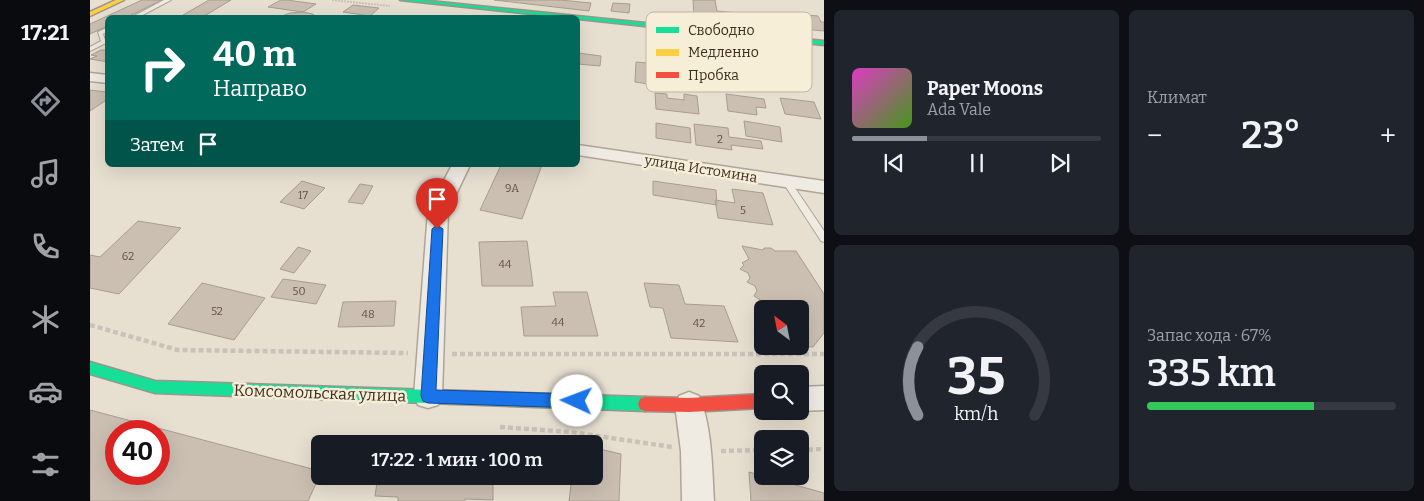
<!DOCTYPE html>
<html lang="ru">
<meta charset="utf-8">
<style>
:root{--surface:#171b24;--page:#20242c;--text:#f1f3f6;--muted:#9ea1a6;--line:#363941;--accent:#8c9099}
body{margin:0;font-family:Bitter,serif;background:var(--page);color:var(--text);height:100vh;display:flex;flex-direction:column;font-size:19px;white-space:nowrap}
*{box-sizing:border-box;margin:0}
p{font-size:16px;color:var(--muted)}
.icon{flex:none;width:28px;height:28px;fill:none;stroke:currentColor;stroke-width:2;stroke-linecap:round;stroke-linejoin:round}
.map{position:relative;flex:1;overflow:hidden}
.side{display:flex;flex-direction:column;gap:10px;padding:10px;background:#0d0f14;width:600px}
.side>*{flex:none}
.banner{position:absolute;left:15px;top:15px;width:475px;height:152px;border-radius:8px;box-shadow:0 5px 20px #0002;background:#00695c;color:#fff;overflow:hidden}
.needle{width:32px;rotate:328deg}
.tools{position:absolute;left:664px;top:300px;display:grid;gap:10px}
.tools a{display:grid;place-items:center;width:55px;height:55px;border-radius:8px;background:var(--surface);box-shadow:0 5px 20px #0002;font-size:25px}
.speed{position:absolute;left:15px;top:420px;display:flex;gap:10px;font-size:25px;font-weight:700;text-align:center}
.speed>*{display:grid;place-content:center;width:65px;height:65px;border-radius:50%;background:var(--surface);box-shadow:0 5px 20px #0002;line-height:1}
.speed .limit{border:8px solid #d22;background:#fff;color:#111}
.pin{position:absolute;display:grid;place-items:center;width:42px;height:42px;color:#fff;margin:-51px -21px;border-radius:50% 50% 50% 0;rotate:-45deg;box-shadow:0 0 5px #0007}
.pin .icon{rotate:45deg}
.me{position:absolute;width:55px;margin:-28px;rotate:272deg;stroke-linejoin:round;filter:drop-shadow(0 0 4px #0008)}
.turn{display:flex;align-items:center;gap:18px;height:105px;padding:0 25px;font-size:22px}
.turn .icon{width:65px;height:65px;stroke-width:2.5}
.turn b{display:block;font-size:35px;line-height:42px}
.then{display:flex;align-items:center;height:48px;padding:0 25px;background:#0003;gap:10px;font-size:19px}
.big{font-size:38px;font-weight:600;line-height:1.1}
.side .card{flex:1;display:flex;flex-direction:column;justify-content:center;gap:8px;min-width:0;padding:0 18px;border-radius:8px;background:var(--page)}
.side .dial{align-items:center;gap:0}
.dial svg{height:130px;overflow:visible;fill:none;stroke:var(--line);stroke-width:7;stroke-linecap:round;text-anchor:middle}
.dial text{fill:var(--text);stroke:none}
.song{display:flex;align-items:center;gap:15px}
.cover{width:60px;height:60px;border-radius:8px;background:linear-gradient(135deg,hsl(310 70% 55%),hsl(100 70% 35%))}
.played{height:5px;border-radius:2px;background:linear-gradient(90deg,var(--accent) 30%,var(--line) 30%)}
.keys{display:flex;justify-content:space-around;direction:ltr}
.heat{display:flex;justify-content:space-between;align-items:center;font-size:28px;direction:ltr}
.charge{height:8px;border-radius:4px;background:linear-gradient(90deg,#34c759 67%,var(--line) 0)}
.side .tiles{flex:1;display:grid;gap:10px;grid-template-columns:repeat(2,1fr)}
.trip{position:absolute;left:221px;top:435px;width:292px;height:50px;border-radius:8px;background:var(--surface);box-shadow:0 5px 20px #0002;font-weight:600;line-height:50px;text-align:center}
main{display:flex;flex:1;min-height:0}
.tabs{display:flex;flex-direction:column;width:90px;justify-content:space-around;align-items:center;background:#090b0e;color:var(--muted)}
.tabs .icon{width:35px;height:35px}
.tabs .on{color:var(--accent)}
.tabs b{font-size:22px;color:var(--text)}
.map>svg:first-child{display:block}
</style>
<main>
<nav class="tabs">
<b>17:21</b>
<svg class="icon on" aria-label="directions" viewBox="0 0 24 24"><path d="M12 3l9 9-9 9-9-9zM9 14v-3h6M13 9l2 2-2 2"/></svg>
<svg class="icon" aria-label="music" viewBox="0 0 24 24"><path d="M9 18V5l10-2v13"/><circle cx="6" cy="18" r="3"/><circle cx="16" cy="16" r="3"/></svg>
<svg class="icon" aria-label="phone" viewBox="0 0 24 24"><path d="M5 4h4l2 5-3 2q2 4 5 5l2-3 5 2v4C11 20 4 13 5 4z"/></svg>
<svg class="icon" aria-label="climate" viewBox="0 0 24 24"><path d="M12 3v18M4 7l16 10M4 17L20 7"/></svg>
<svg class="icon" aria-label="car" viewBox="0 0 24 24"><path d="M5 17H2v-5l4-1 3-4h7l3 4 3 1v5h-3M9 17h6M6 11h13"/><circle cx="7" cy="17" r="2"/><circle cx="17" cy="17" r="2"/></svg>
<svg class="icon" aria-label="filters" viewBox="0 0 24 24"><path d="M4 7h16M4 17h16"/><circle cx="9" cy="7" r="2"/><circle cx="15" cy="17" r="2"/></svg>
</nav>
<div class="map">
<svg width="734" height="501" viewBox="0 0 734 501">
<rect width="100%" height="100%" fill="#e7e0d1"/>
<path fill="#cbbfb2" stroke="#a89c90" fill-rule="evenodd" d="M52 0H72L35 18H18V26L0 34V24Z
M119 0H141L111 18H88Z
M191 0H197L226 4 213 12 178 7Z
M404 0H470L501 3 499 11Z
M603 0H625L627 11 680 16 683 24 604 16Z
M523 3 540 4 539 13 521 11Z
M263 5 289 8 280 16 253 12Z
M213 12 223 14 227 18H187L200 13Z
M696 13 728 16 731 22H734V31L702 28 701 24 691 21 699 19Z
M11 50H18V62L0 59 7 56 1 55Z
M488 53 511 56 510 66 488 64Z
M546 62 581 65 583 82 566 80V85L545 82Z
M0 90 16 92 18 99 0 111Z
M565 93 577 94V98L594 100V94L607 96 609 114 566 109Z
M636 94 674 99 676 108 666 107 667 115 638 111Z
M690 98 724 102 731 119 695 114Z
M654 121 690 127 692 142 656 136Z
M566 123 600 128 601 143 566 138Z
M604 124 638 128 639 137 671 141 673 149 641 145 642 150 606 145Z
M411 165H452L432 219 390 210Z
M212 181 235 188 214 209 190 202Z
M563 181 626 190 627 205 563 195Z
M270 184 283 186 273 204 258 202Z
M642 189 673 193 683 225 628 218 625 200 645 203Z
M48 221 91 228 29 294 0 288V255L10 257Z
M437 241 443 286H392L389 242Z
M652 246 673 250 674 248H681L685 251H706L734 294V333L723 347 706 346H710V309H679L681 307 664 296 667 291 665 286 657 282 660 278 658 273 650 269 654 265 652 263 659 259Z
M208 247 221 251 204 273 190 269Z
M193 279 236 285 226 304 181 297Z
M112 283 175 298 144 340 78 324Z
M554 283 589 285 595 304 634 306 648 342 581 338 573 308 560 307Z
M463 292H497L508 336H434L431 307 466 306Z
M306 301 304 326 248 327 253 302Z
M0 410 230 471V475L218 501H0ZM26 431H69V474H26Z
M505 448 531 454 529 501H479L482 476H505Z
M659 472 734 493V501H661Z
M288 476H403V500L375 499V501H308V497L285 496Z"/>
<g fill="none" stroke-linecap="round" stroke-linejoin="round">
<g stroke="#ada599" stroke-width="2">
<path id="lane" d="M74 0H81L47 18H40Z
M18 27V31L13 34 16 43 0 51V47L11 41 8 32Z
M696 178 699 179 734 231V242L731 241 692 181Z"/>
</g>
<g stroke="#ada599" stroke-width="3">
<path id="street" d="M0 73 18 75V83L0 81Z
M488 145 734 181V193L488 155Z
M362 165H380L358 211 352 396 348 405 338 408 328 405 324 396 338 211Z
M734 386V410L710 411V387Z
M599 392 609 396C622 426 622 468 624 501H592L591 451 585 405 589 396Z"/>
</g>
<g stroke="#9c958a" stroke-width="3">
<path id="fast" d="M310 0H330L734 41V45Z
M0 362 65 381 555 397 560 399 562 404 560 409 555 411 65 393 0 374Z"/>
</g>
<g stroke="#9c958a" stroke-width="3">
<path id="slow" d="M26 0H34L0 16V12Z"/>
</g>
<g stroke="#9c958a" stroke-width="3">
<path id="jam" d="M672 394V408L599 412 555 411 550 409 548 404 550 399 555 397 599 398Z"/>
</g>
<path stroke="#c8c2b9" stroke-width="2" stroke-dasharray="2 1" stroke-linecap="butt" d="M242 0 300 6"/>
<path stroke="#c8c2b9" stroke-width="4.5" stroke-dasharray="5 3" stroke-linecap="butt" d="M0 325 88 350 318 353
M362 354H734
M410 427 481 432 582 447
M710 450 734 449
M631 451 672 450"/>
<use href="#lane" fill="#efebe3" fill-rule="evenodd"/>
<use href="#street" fill="#efebe3" fill-rule="evenodd"/>
<use href="#fast" fill="#16e098" fill-rule="evenodd"/>
<use href="#slow" fill="#ffcf43" fill-rule="evenodd"/>
<use href="#jam" fill="#f24e42" fill-rule="evenodd"/>
</g>
<path fill="#1a73e8" stroke="#114b97" d="M347 225 353 229 346 390 487 394 492 396 494 401 492 406 487 408 338 403 333 401 331 396 342 229Z"/>
<g text-anchor="middle" dominant-baseline="central" stroke-width="5" stroke-linejoin="round" paint-order="stroke">
<g font-size="11" fill="#605244">
<text x="630" y="139">2</text>
<text x="422" y="188">9А</text>
<text x="213" y="195">17</text>
<text x="653" y="210">5</text>
<text x="38" y="256">62</text>
<text x="415" y="264">44</text>
<text x="209" y="291">50</text>
<text x="127" y="311">52</text>
<text x="278" y="314">48</text>
<text x="468" y="322">44</text>
<text x="609" y="323">42</text>
</g>
<g font-size="14" fill="#3d2e20" stroke="#f7eed8">
<text transform="translate(611 169) rotate(9)">улица Истомина</text>
</g>
<g font-size="16" fill="#3d2e20" stroke="#f7eed8">
<text transform="translate(230 393) rotate(2)">Комсомольская улица</text>
</g>
</g>
<rect x="556" y="12" width="166" height="80" rx="8" fill="#f7eed8" stroke="#bfb4a1" stroke-width="1"/>
<rect x="566" y="27" width="23" height="6" fill="#16e098"/>
<rect x="566" y="49" width="23" height="7" fill="#ffcf43"/>
<rect x="566" y="72" width="23" height="6" fill="#f24e42"/>
<g font-size="14" fill="#3d2e20">
<text x="598" y="35">Свободно</text>
<text x="598" y="57">Медленно</text>
<text x="598" y="80">Пробка</text>
</g>
</svg>
<div class="tools">
<a><svg class="needle" viewBox="-14 -14 28 28"><path d="M0-13l5 13h-10z" fill="#e53935"/><path d="M0 13l5-13h-10z" fill="#9ea1a6"/></svg></a>
<a><svg class="icon" aria-label="search" viewBox="0 0 24 24"><circle cx="10" cy="10" r="6"/><path d="M15 15l6 6"/></svg></a>
<a><svg class="icon" aria-label="layers" viewBox="0 0 24 24"><path d="M12 4l9 5-9 5-9-5zM3 14l9 5 9-5"/></svg></a>
</div>
<div class="speed"><div class="limit">40</div></div>
<div class="pin" style="left:347px;top:229px;background:#d93025"><svg class="icon" aria-label="arrive" viewBox="0 0 24 24"><path d="M6 21V4h12l-3 4 3 4H6"/></svg></div>
<svg class="me" style="left:487px;top:401px" viewBox="-20 -20 40 40"><circle r="19" fill="#fff"/><path d="M0-13L10 11 0 6-10 11z" fill="#1a73e8"/></svg>
<div class="trip">17:22 · 1 мин · 100 m</div>
<div class="banner">
<div class="turn"><svg class="icon" aria-label="right" viewBox="0 0 24 24"><path d="M7 20v-9h11M14 6l5 5-5 5"/></svg><div><b>40 m</b>Направо</div></div>
<div class="then">Затем<svg class="icon" aria-label="arrive" viewBox="0 0 24 24"><path d="M6 21V4h12l-3 4 3 4H6"/></svg></div>
</div>
</div>
<section class="side">
<div class="tiles">
<div class="card">
<div class="song"><i class="cover"></i><div><b>Paper Moons</b><p>Ada Vale</p></div></div>
<div class="played"></div>
<div class="keys"><svg class="icon" aria-label="previous" viewBox="0 0 24 24"><path d="M18 5L8 12l10 7zM5 5v14"/></svg><svg class="icon" aria-label="pause" viewBox="0 0 24 24"><path d="M8 5v14M16 5v14"/></svg><svg class="icon" aria-label="next" viewBox="0 0 24 24"><path d="M6 5l10 7-10 7zM19 5v14"/></svg></div>
</div>
<div class="card"><p>Климат</p>
<div class="heat"><a>−</a><b class="big">23°</b><a>+</a></div>
</div>
<div class="card dial"><svg viewBox="0 0 100 80">
<path d="M14 69A42 42 0 1 1 86 69"/>
<path d="M14 69A42 42 0 0 1 14 27" stroke="#8c9099"/>
<text x="50" y="56" font-size="32" font-weight="700">35</text>
<text x="50" y="72" font-size="11">km/h</text>
</svg></div>
<div class="card"><p>Запас хода · 67%</p><b class="big">335 km</b><div class="charge"></div></div>
</div>
</section>
</main>
